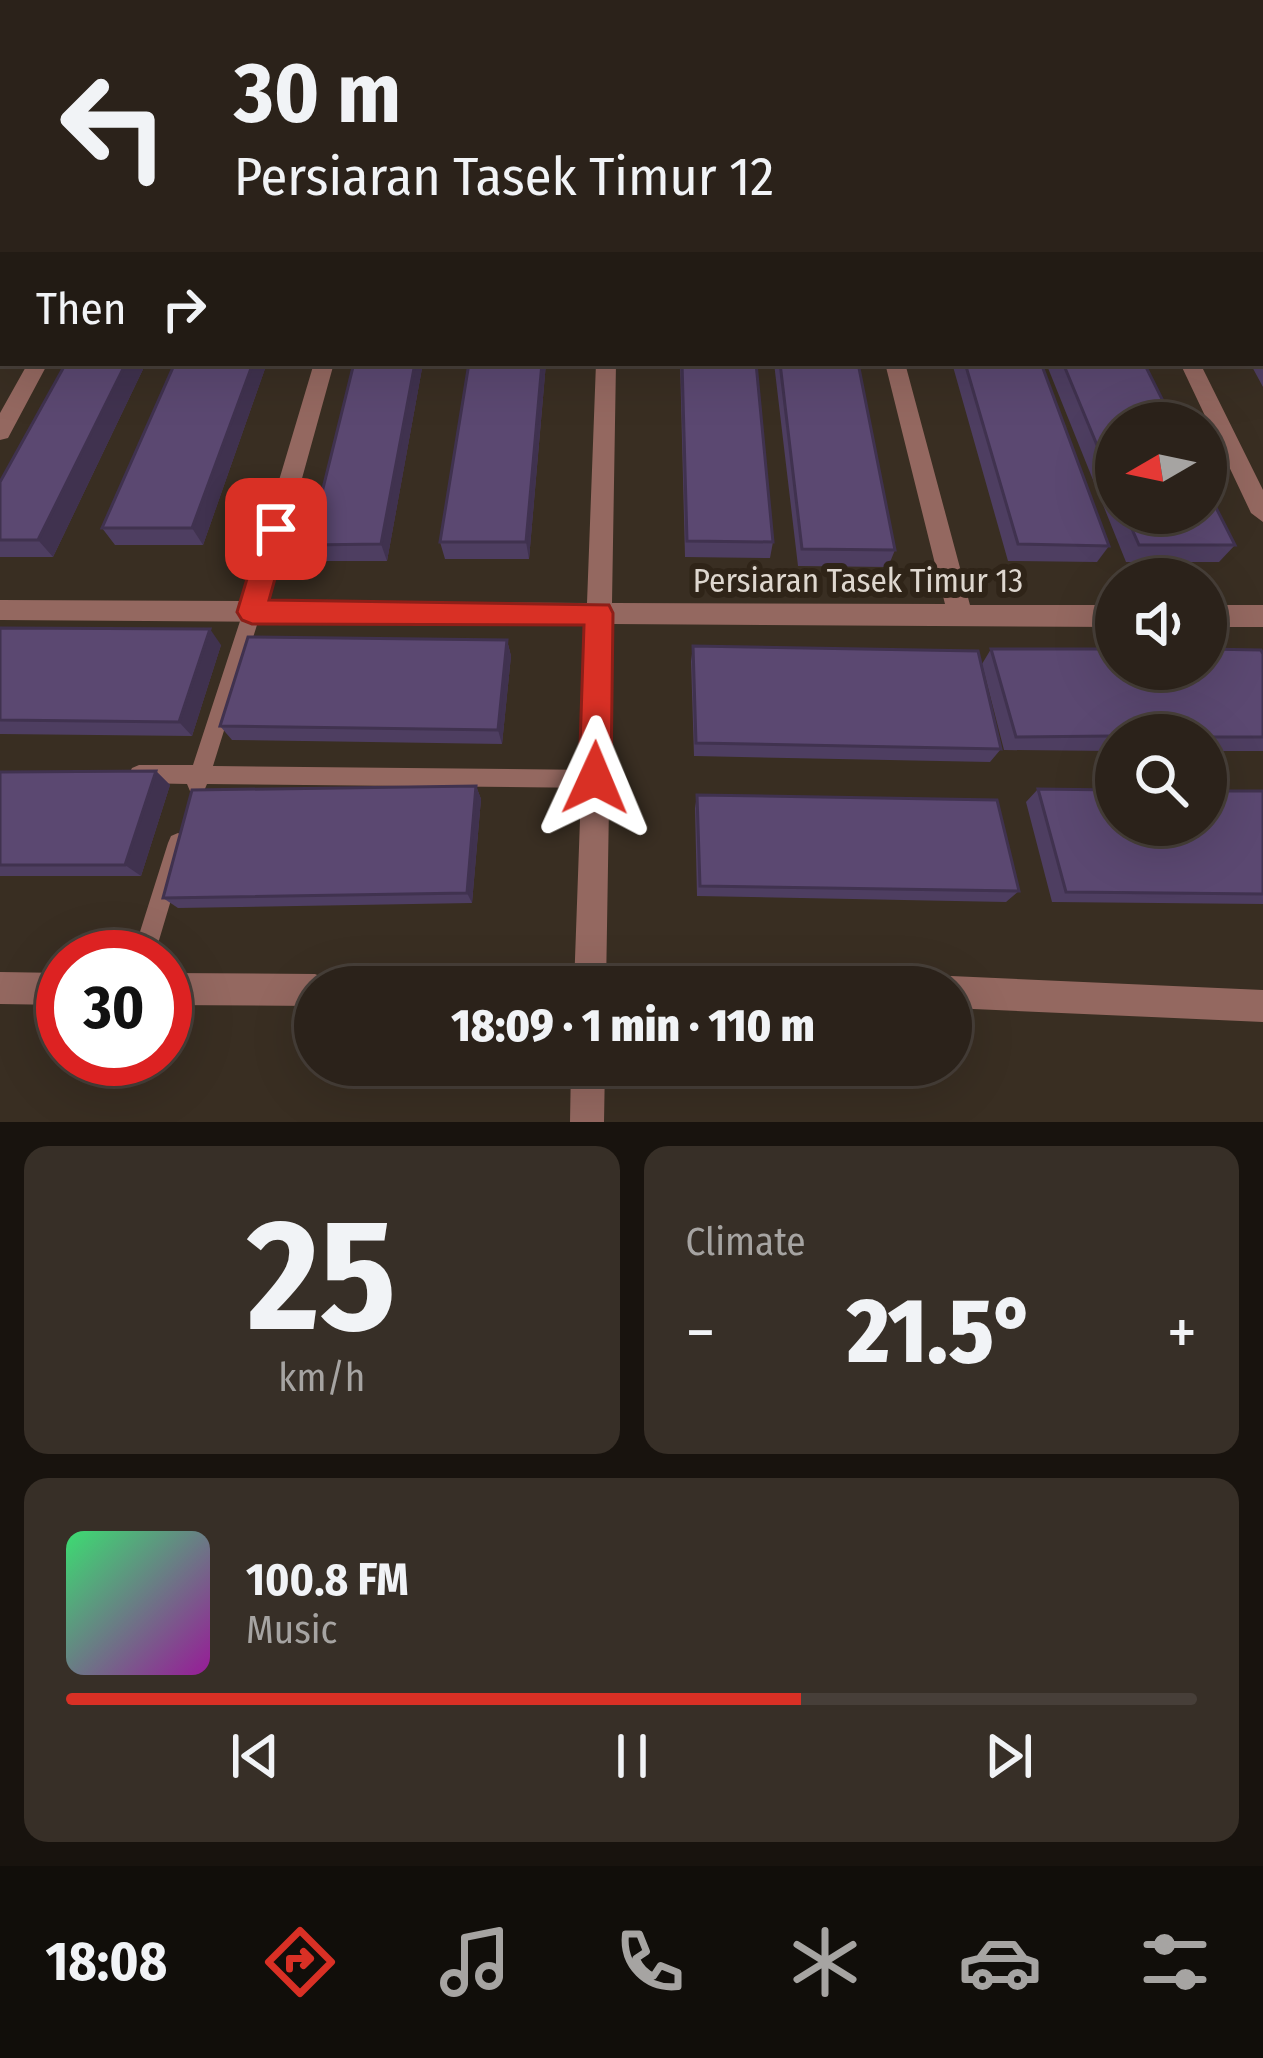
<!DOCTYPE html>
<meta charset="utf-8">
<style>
:root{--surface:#2b221a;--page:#372f27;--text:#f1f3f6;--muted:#a6a4a2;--line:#473f39;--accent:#d93025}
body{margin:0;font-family:"Fira Sans Condensed",sans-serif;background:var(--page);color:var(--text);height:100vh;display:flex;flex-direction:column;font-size:45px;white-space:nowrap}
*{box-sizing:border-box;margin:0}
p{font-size:39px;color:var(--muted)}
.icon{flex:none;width:66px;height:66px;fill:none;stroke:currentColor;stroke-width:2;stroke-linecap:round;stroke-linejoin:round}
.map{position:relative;height:1122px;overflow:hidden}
.panel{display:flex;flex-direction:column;gap:24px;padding:24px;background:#18130e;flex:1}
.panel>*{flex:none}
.hud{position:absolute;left:0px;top:0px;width:1263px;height:366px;box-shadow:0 12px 48px #0002,0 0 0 3px var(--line);background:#2b221a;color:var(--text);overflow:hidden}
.needle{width:78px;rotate:261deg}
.tools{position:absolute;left:1095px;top:402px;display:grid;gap:24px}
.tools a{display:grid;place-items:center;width:132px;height:132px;border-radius:50%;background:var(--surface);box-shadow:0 12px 48px #0002,0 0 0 3px var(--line);font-size:60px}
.speed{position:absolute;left:36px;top:930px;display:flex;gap:24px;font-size:60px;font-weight:700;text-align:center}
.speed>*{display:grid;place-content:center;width:156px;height:156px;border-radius:50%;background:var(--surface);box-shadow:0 12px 48px #0002,0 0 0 3px var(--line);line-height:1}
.speed .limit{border:18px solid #d22;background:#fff;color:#111}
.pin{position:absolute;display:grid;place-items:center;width:102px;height:102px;color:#fff;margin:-51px;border-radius:24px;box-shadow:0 6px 18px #0006}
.me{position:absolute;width:132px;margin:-66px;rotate:1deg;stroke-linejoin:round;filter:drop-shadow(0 0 9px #0008)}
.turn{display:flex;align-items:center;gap:42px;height:252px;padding:0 36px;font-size:54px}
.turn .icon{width:156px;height:156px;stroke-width:2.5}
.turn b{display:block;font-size:84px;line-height:102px}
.then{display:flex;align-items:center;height:114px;padding:0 36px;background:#0003;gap:24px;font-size:45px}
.big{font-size:90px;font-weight:800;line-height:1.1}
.panel .widget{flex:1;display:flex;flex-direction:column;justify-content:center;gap:18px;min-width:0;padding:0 42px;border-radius:24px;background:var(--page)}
.panel .dial{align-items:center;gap:0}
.dial b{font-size:156px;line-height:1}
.song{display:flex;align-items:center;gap:36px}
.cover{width:144px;height:144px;border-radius:18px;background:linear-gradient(135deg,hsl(140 70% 55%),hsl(300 70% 35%))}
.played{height:12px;border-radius:6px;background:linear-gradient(90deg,var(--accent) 65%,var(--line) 65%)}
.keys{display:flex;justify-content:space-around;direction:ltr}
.heat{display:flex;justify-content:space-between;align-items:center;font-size:66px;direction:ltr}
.panel .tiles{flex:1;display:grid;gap:24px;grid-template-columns:1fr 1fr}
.widget:last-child{grid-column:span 2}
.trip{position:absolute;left:294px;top:966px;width:678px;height:120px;border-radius:60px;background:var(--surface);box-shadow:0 12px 48px #0002,0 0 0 3px var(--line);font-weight:800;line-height:120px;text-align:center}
.tab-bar{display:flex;height:192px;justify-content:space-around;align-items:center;background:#110e0a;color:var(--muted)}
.tab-bar .icon{width:84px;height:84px}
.tab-bar .selected{color:var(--accent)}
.tab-bar b{font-size:54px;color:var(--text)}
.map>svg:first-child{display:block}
</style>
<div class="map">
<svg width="1263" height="1122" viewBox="0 0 1263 1122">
<rect width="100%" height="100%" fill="#392e22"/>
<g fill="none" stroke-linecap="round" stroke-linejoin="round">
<path fill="#946860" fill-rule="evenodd" d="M252 605 258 607 261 612 213 766 595 770 602 772 605 779 602 786 595 788 207 784 204 791 197 793 190 791 187 784 139 783 132 780 129 774 132 768 139 765H193L243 612 246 607Z
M178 833 185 836 188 843 154 957H132L168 843 171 836Z"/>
<path fill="#946860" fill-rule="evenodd" d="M231 0H245L229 3Z
M422 0H436L421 3Z
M608 0H622V3H608Z
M794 0H808L809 3H795Z
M988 0H1002L1004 3H990Z
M1144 0H1158L1160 3H1146Z
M3 11V21L0 22V12Z
M1260 87H1263V95H1260Z
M1260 181H1263V191H1260Z
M1260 311H1263V323H1260Z
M28 363H48L8 438 0 440V413Z
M314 363H334L268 601 587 603 596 363H616L612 603 945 604 885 363H905L970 605H1116V627L612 624 606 987H574L587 624 0 620V600L243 601Z
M1180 363H1200L1263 490V522L1251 513Z
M1206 605H1263V627H1206Z
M0 972 63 973V1005L0 1004Z
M165 973 315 974 326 979 330 987H315V1006L165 1005Z
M951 976 1263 990V1022L951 1008V987H937L940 981Z
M571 1065H605L604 1122H570Z"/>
</g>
<path fill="#4e3e61" d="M1033 0H1143L1145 3H1035Z
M1260 92H1263V167H1260Z
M1260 194H1263V290H1260Z
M1260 331H1263V387L1250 363H1260Z
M66 363H146L53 557H0V482Z
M175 363H267L203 545H115L102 528Z
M354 363H423L387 561H317L309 545Z
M469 363H546L529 559H445L440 542Z
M680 363H756L773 542 770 558 685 557Z
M774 363H858L895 550 888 567 798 566Z
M952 363H1041L1109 546 1097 562 1008 561Z
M1046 363H1144L1116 423V513H1206L1235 545 1219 562H1126Z
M0 628 221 645 192 736 0 734Z
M507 640 511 656 502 744 232 740 220 726Z
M693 646 1001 749 990 762 694 756 691 661Z
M991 649 1263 654V751H1206V735H1116V751L1004 750 982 664Z
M156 771 170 785 141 876H0V772Z
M476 786 481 799 472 903 178 908 163 898Z
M1038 789 1263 791V904L1052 902 1026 802Z
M697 795 1019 891 1006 902 697 896 695 808Z"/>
<path fill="#40324f" d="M126 363H146L53 557 38 540Z
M253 363H267L203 545 192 528Z
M415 363H423L387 561 381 544Z
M542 363H546L529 559 526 542Z
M210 629 221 645 192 736 179 722Z
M507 640 511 656 502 744 498 730Z
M156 771 170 785 141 876 125 865Z
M476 786 481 799 472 903 467 893Z"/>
<path fill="#5b4871" stroke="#40324f" stroke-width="3" d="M268 0H309L308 3H267Z
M338 0H390L389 3H337Z
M453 0H501L500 3H452Z
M527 0H572V3H526Z
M852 0H902L903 3H853Z
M1049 0H1084L1086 3H1050Z
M1100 0H1143L1145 3H1102Z
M665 1H713V3H665Z
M780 1V3L724 2Z
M912 1H966L967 3H913Z
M1260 92H1263V114H1260Z
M1260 123H1263V148H1260Z
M1260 194H1263V221H1260Z
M1260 236H1263V271H1260Z
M66 363H126L38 540H0V482Z
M175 363H253L192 528H102Z
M354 363H415L381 544 309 545Z
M469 363H542L526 542H440Z
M682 363H756L773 542 687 541Z
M780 363H858L895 550 802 549Z
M965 363H1041L1109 546 1018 544Z
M1063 363H1144L1174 423H1116V491Z
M1206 488 1235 545H1139L1125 513H1206Z
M0 628 210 629 179 722 0 720Z
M248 637 507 640 498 730 220 726Z
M693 646 978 651 1001 749 696 743Z
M991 649H1116V669H1206V649L1261 650 1263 654V737H1206V735L1016 737Z
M156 771 125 865H0V772Z
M476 786 467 893 163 898 192 790Z
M1038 789 1116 790V825H1206V791H1263V894L1066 892Z
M697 795 997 800 1019 891 700 886Z"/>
<path fill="#d93025" stroke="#8d1f18" stroke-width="3" d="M276 518 289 529 269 600 609 605 613 613 611 778 607 789 595 794 584 789 579 778 584 625 252 624 242 620 237 612 262 529Z"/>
<g text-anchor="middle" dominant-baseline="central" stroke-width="12" stroke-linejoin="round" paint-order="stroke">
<g font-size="33" fill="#ded7cf" stroke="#2f2418">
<text x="858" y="581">Persiaran Tasek Timur 13</text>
</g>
</g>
</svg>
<div class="tools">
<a><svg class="needle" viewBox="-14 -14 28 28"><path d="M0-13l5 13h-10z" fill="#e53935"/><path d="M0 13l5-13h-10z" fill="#a6a4a2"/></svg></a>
<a><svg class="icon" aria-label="sound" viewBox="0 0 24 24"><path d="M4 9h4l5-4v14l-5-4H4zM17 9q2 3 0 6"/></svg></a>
<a><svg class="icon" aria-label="search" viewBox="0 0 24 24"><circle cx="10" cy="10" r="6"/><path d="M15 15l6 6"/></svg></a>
</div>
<div class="speed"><div class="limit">30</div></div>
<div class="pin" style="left:276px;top:529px;background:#d93025"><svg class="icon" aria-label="arrive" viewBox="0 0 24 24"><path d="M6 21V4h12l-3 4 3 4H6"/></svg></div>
<svg class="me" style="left:595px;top:778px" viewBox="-20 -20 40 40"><path d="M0-17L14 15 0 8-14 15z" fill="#d93025" stroke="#fff" stroke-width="4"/></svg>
<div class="trip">18:09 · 1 min · 110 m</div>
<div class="hud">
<div class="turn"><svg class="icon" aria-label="left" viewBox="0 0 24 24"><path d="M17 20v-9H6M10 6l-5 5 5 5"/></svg><div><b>30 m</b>Persiaran Tasek Timur 12</div></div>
<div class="then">Then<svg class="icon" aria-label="right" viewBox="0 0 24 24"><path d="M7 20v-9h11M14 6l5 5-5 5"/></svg></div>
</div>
</div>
<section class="panel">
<div class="tiles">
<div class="widget dial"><b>25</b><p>km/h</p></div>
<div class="widget"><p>Climate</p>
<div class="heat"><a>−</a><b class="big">21.5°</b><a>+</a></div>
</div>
<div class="widget">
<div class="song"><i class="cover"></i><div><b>100.8 FM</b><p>Music</p></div></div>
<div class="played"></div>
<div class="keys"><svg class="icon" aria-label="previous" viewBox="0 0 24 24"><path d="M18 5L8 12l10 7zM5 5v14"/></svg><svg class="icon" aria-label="pause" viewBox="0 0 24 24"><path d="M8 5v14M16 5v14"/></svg><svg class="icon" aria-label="next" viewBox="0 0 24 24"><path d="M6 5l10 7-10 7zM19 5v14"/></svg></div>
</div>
</div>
</section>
<nav class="tab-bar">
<b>18:08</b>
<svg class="icon selected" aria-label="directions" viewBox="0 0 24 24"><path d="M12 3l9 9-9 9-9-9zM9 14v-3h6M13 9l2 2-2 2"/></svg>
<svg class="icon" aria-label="music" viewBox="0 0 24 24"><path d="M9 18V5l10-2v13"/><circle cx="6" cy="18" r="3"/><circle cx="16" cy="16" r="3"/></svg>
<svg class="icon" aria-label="phone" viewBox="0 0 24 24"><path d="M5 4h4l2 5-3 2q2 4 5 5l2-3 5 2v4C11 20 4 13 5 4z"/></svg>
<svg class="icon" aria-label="climate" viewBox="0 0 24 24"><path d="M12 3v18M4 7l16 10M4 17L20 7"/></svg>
<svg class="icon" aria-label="car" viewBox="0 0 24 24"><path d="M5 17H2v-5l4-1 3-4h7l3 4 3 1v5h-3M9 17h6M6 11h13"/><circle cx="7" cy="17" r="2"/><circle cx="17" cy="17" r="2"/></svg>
<svg class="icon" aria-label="filters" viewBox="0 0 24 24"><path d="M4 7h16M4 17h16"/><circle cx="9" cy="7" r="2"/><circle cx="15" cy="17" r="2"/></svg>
</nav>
